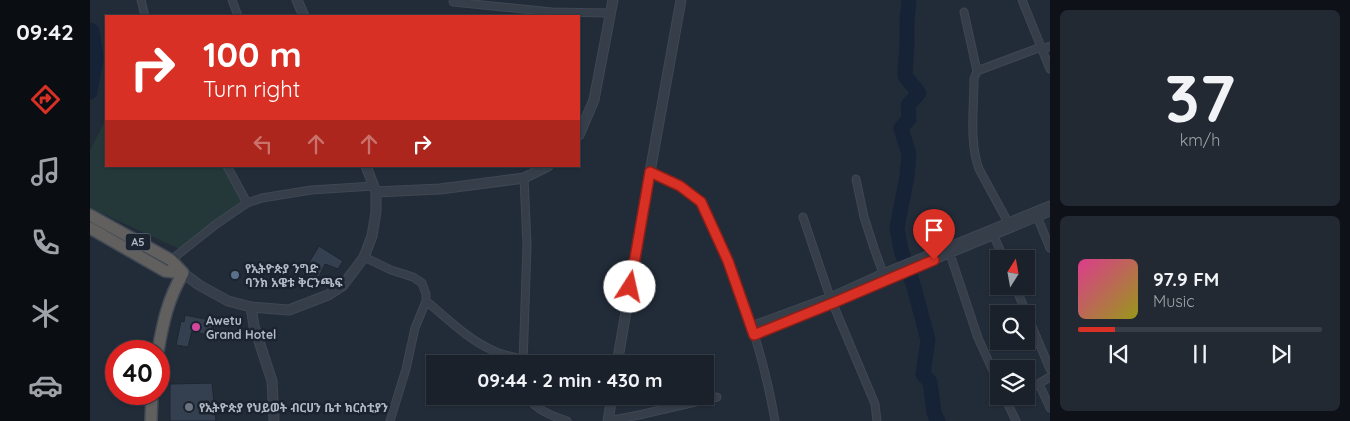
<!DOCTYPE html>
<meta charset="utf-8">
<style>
:root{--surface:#1a212b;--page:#232933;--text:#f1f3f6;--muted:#9fa3a9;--line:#383e47;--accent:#d93025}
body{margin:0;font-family:Quicksand,"Noto Sans Ethiopic",sans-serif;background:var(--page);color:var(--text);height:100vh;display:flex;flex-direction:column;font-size:19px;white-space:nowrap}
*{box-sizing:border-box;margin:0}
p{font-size:16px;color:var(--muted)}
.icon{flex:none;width:28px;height:28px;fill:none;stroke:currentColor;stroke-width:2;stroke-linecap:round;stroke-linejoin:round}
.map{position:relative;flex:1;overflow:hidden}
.side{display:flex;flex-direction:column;gap:10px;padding:10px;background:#0e1218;width:300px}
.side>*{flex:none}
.hud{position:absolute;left:15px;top:15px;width:475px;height:152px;border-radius:0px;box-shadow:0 1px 4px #0004,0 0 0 1px var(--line);background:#d93025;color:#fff;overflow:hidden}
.needle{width:32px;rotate:11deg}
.fabs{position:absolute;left:900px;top:250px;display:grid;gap:10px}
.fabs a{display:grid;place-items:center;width:45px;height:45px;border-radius:0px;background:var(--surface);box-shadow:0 1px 4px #0004,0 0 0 1px var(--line);font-size:25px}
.speed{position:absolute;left:15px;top:340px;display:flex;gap:10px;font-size:25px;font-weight:700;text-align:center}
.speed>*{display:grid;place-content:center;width:65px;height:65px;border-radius:50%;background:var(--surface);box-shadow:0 1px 4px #0004,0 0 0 1px var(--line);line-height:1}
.speed .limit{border:8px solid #d22;background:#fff;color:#111}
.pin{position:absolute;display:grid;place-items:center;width:42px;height:42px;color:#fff;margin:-51px -21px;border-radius:50% 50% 50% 0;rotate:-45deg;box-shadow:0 0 5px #0007}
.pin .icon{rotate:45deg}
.me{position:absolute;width:55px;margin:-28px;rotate:10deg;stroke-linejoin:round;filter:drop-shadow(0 0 4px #0008)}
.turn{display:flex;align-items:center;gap:18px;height:105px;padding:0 15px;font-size:22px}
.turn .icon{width:65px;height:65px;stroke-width:2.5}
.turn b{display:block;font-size:35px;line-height:42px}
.lanes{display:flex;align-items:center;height:48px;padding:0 15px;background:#0003;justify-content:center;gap:25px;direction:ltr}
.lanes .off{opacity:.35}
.side .card{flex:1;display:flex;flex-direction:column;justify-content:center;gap:8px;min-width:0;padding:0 18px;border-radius:8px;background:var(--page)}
.side .dial{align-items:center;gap:0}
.dial b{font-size:65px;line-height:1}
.song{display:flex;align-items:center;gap:15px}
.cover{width:60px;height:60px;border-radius:8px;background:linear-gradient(135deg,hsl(330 70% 55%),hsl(60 70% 35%))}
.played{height:5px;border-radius:2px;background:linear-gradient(90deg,var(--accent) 15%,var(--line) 15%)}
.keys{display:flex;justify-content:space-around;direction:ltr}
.trip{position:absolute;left:336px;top:355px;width:288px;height:50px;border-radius:0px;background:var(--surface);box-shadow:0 1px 4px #0004,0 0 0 1px var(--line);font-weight:800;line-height:50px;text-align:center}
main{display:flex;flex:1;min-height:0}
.dock{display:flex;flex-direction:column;width:90px;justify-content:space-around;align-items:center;background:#0a0d11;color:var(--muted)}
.dock .icon{width:35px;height:35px}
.dock .current{color:var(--accent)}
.dock b{font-size:22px;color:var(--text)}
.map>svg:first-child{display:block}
</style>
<main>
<nav class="dock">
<b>09:42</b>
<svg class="icon current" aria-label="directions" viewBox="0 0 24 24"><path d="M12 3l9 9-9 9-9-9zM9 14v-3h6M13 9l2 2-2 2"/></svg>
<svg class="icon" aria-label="music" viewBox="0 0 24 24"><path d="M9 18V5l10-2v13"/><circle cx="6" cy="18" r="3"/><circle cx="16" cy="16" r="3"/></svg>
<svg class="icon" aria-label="phone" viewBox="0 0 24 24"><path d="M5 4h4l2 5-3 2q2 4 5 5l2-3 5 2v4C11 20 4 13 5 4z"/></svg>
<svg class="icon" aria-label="climate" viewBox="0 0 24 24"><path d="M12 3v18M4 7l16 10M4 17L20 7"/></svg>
<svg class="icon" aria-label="car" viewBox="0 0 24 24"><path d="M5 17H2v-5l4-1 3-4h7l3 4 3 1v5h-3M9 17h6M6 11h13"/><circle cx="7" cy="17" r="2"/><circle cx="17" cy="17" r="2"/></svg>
</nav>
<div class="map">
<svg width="960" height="421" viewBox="0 0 960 421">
<rect width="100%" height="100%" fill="#222c39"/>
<path fill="#24383a" d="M16 119V166H140L164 204 92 250 0 208V151Z"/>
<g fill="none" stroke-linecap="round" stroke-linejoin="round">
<path stroke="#162336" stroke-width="15" d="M819 0 817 21V43L815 76 829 93 818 105 819 119 811 128 819 154 817 176 807 228 811 250 824 287 838 340 833 374 840 382 844 413 848 421
M0 30 2 31 6 58 0 92"/>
</g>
<path fill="#344050" stroke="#1d2530" d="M229 246 253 261 248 269 235 264 227 281 212 274Z
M95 315 124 321 121 336 102 331 98 347 86 345 91 321 94 322Z
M122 383 126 421H80V384Z"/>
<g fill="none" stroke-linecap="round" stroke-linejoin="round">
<g stroke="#3f4753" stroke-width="9">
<path id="minor" d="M51 0 55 16
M142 0 148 16
M932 0 960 69
M363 2 462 12 520 13
M874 12 887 71 884 79C884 107 879 142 889 169L920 226
M952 50 960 46
M887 71 951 47
M137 166 157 203
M560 172C577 180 596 187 609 200 616 206 621 223 625 231 652 291 674 356 685 421
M766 179 774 217 784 248 793 273
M946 214 960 248
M713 217 740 297 785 404 787 421
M902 232 914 259
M859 251 888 338 909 384
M274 257 301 270 323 277 332 283 336 294V301L325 328 316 369 300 421
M81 260 125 225 157 203 172 198 221 190 284 186
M925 286 960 369
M336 301C357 318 377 339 402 350 412 355 422 357 432 359
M661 326 740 297 793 273 960 205
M664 335 960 212
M433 364 437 245 434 178
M949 384 960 408
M936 391 960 377
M437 396C446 410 462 416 477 421
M914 396 926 421
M916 401 925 396
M518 421 549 415 627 397"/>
</g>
<g stroke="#3f4753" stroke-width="11">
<path id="tertiary" d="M207 0 214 16
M489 135 504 100 523 0
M286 192 350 189 434 178 458 166
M93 273 109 285 138 301 161 307 199 310 238 295 252 286 263 272 274 257 282 236 286 212V192L276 166
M161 307 164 326 182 381 184 421
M527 364 560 172 591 0
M518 421 522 396"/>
</g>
<g stroke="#404954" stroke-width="14">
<path id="trunk" d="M0 215 81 260 93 273
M0 228 75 271 93 273
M68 351C73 322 78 299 93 273
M61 421 62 394"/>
</g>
<use href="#minor" stroke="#353e49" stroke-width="7"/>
<use href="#tertiary" stroke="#353e49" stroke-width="9"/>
<use href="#trunk" stroke="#61605e" stroke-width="11"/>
</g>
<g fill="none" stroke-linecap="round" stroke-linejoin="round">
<g stroke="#8d1f18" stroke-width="12">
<path id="route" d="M540 287 560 172 590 186 611 202 638 261 664 335 743 303 844 260"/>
</g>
<use href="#route" stroke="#d93025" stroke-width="9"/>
</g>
<circle fill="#5c6f8a" stroke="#1b232e" stroke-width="2" cx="145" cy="275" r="5"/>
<circle fill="#d1479c" stroke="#1b232e" stroke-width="2" cx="106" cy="327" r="5"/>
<circle fill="#6b7280" stroke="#1b232e" stroke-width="2" cx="99" cy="407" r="5"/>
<g text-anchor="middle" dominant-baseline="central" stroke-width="5" stroke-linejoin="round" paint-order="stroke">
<rect fill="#1b232e" stroke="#838c98" stroke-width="1" x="35.5" y="233.5" width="25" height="17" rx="4"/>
<g font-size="11" font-weight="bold" fill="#b0b9c6">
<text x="48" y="242">A5</text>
</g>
<g font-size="12" font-weight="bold" fill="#b0b9c6" stroke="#1b232e" text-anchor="start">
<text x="155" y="268">የኢትዮጵያ ንግድ<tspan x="155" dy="14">ባንክ አዌቱ ቅርንጫፍ</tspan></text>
<text x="116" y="320">Awetu<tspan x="116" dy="14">Grand Hotel</tspan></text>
<text x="109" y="407">የኢትዮጵያ የህይወት ብርሀን ቤተ ክርስቲያን</text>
</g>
</g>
</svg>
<div class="fabs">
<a><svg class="needle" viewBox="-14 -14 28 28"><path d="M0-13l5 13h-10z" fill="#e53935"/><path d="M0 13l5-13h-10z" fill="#9fa3a9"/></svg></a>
<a><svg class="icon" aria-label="search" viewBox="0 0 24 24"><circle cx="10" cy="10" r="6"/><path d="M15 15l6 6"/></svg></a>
<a><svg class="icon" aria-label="layers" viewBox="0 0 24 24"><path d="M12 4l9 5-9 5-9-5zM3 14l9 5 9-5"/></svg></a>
</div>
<div class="speed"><div class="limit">40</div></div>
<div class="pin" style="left:844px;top:260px;background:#d93025"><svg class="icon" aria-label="arrive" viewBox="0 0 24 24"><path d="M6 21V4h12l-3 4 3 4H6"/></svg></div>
<svg class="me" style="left:540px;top:287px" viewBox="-20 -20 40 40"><circle r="19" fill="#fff"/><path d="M0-13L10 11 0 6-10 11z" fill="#d93025"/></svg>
<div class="trip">09:44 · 2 min · 430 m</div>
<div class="hud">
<div class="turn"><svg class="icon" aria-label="right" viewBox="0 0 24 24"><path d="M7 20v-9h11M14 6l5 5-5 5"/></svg><div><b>100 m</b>Turn right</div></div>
<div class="lanes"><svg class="icon off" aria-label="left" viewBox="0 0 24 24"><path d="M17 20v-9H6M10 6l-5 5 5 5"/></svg><svg class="icon off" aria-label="ahead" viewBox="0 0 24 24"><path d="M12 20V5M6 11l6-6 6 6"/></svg><svg class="icon off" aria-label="ahead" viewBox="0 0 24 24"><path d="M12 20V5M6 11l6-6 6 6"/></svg><svg class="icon" aria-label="right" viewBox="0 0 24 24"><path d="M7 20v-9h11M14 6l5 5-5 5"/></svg></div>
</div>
</div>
<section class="side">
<div class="card dial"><b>37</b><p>km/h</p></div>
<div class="card">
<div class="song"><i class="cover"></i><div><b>97.9 FM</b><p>Music</p></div></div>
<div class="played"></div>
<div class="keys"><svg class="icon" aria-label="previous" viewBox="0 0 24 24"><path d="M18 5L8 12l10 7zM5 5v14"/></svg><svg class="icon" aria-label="pause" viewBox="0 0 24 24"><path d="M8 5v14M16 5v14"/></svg><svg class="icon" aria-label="next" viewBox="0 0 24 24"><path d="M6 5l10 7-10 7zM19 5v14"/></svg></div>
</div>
</section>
</main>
